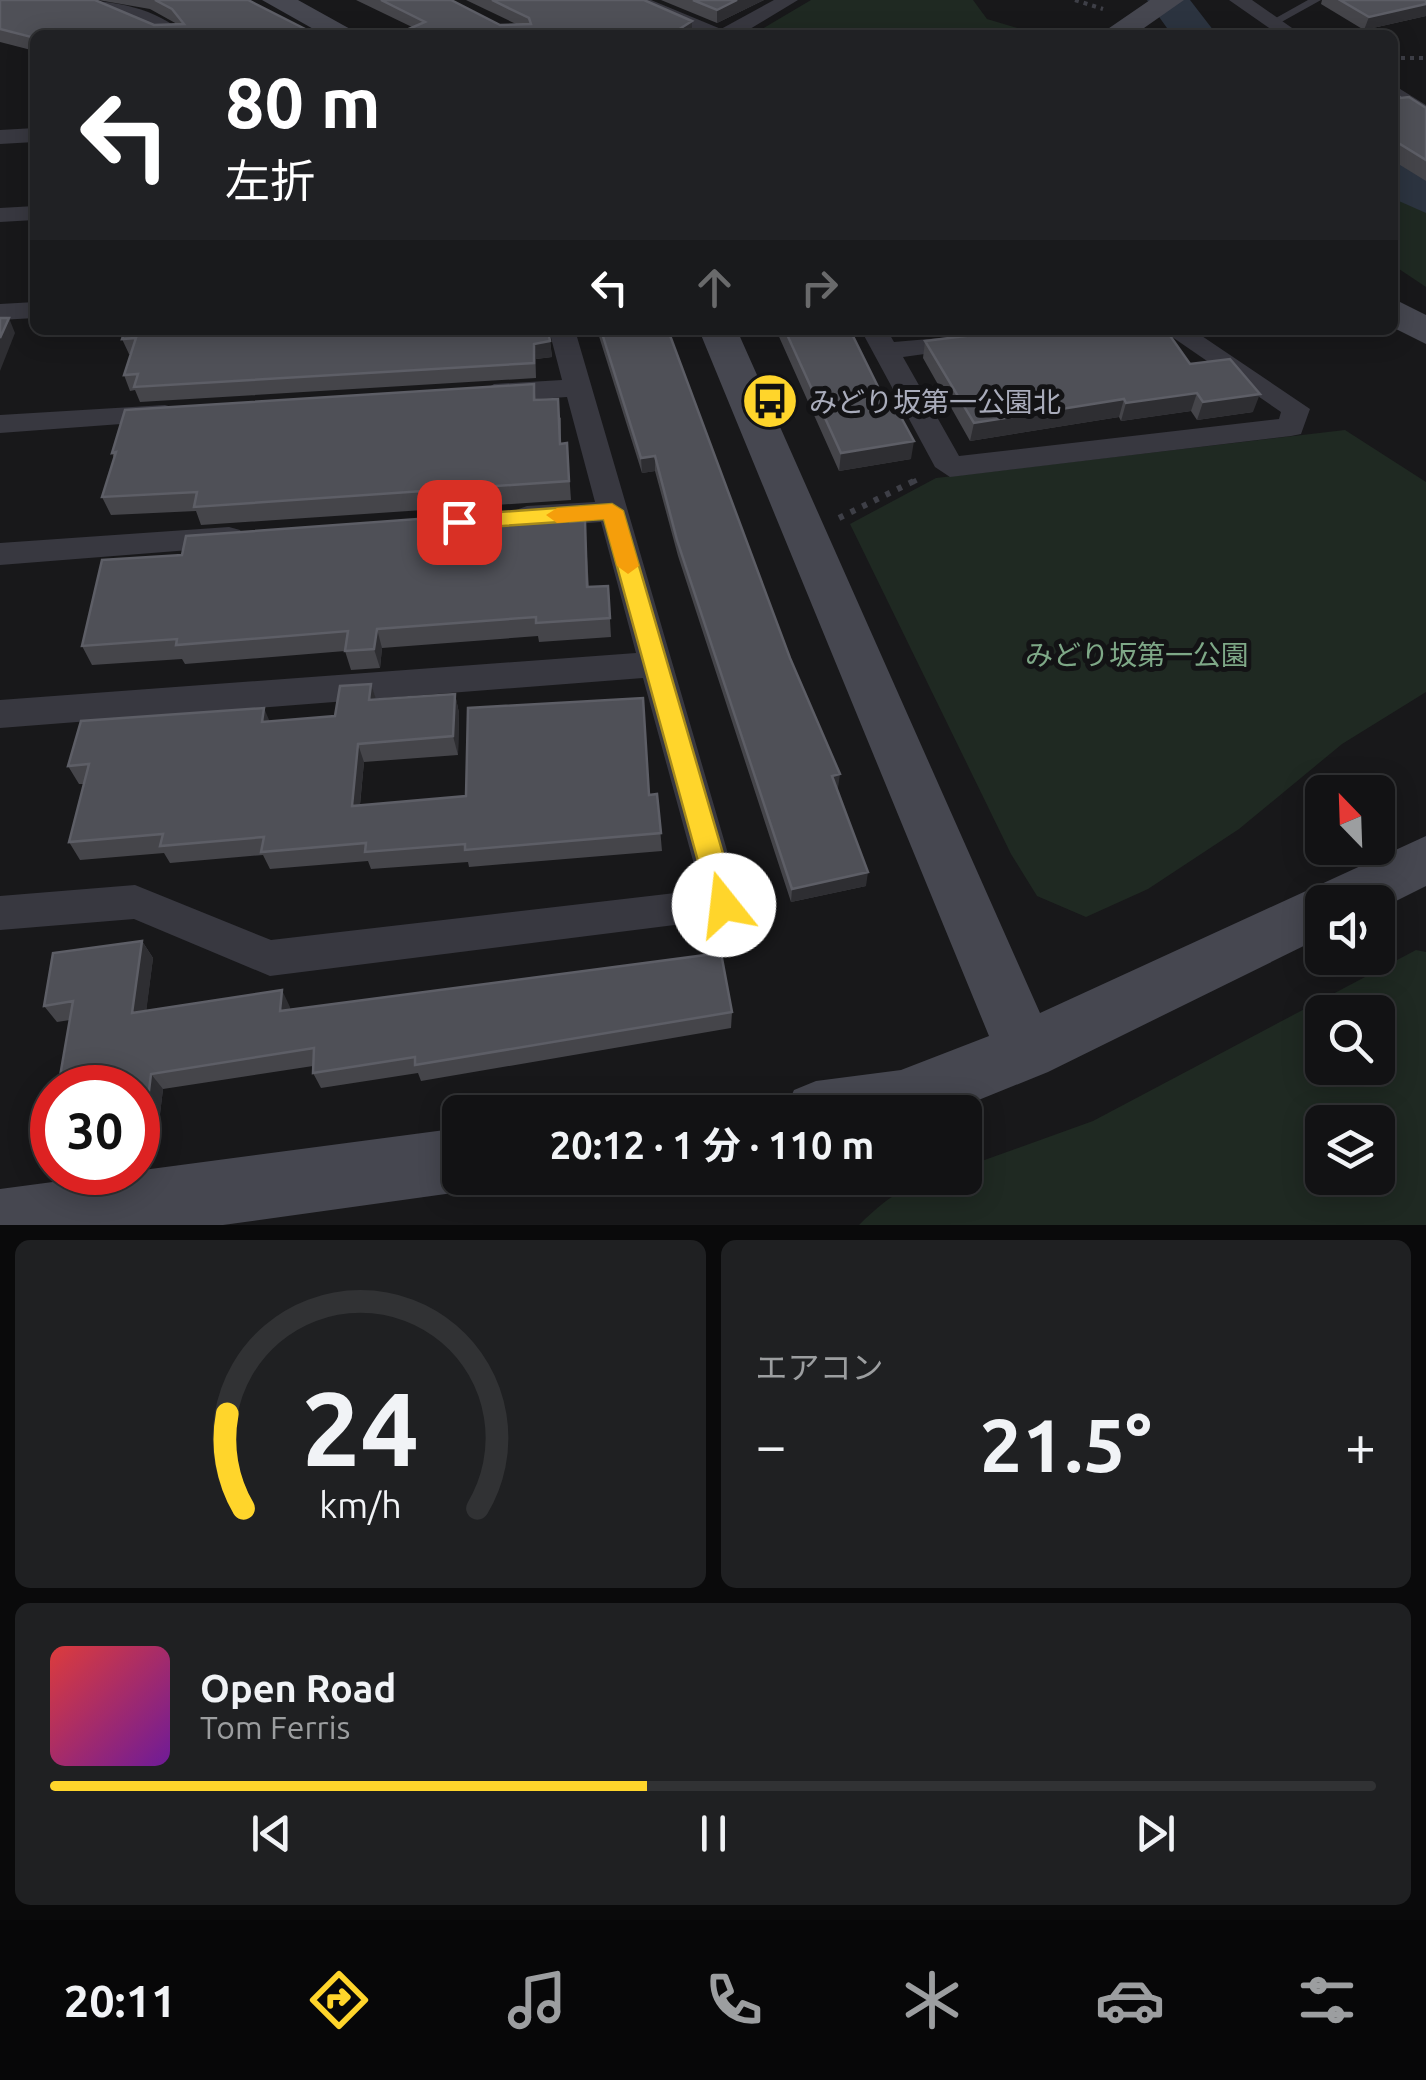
<!DOCTYPE html>
<html lang="ja">
<meta charset="utf-8">
<style>
:root{--surface:#121214;--page:#1f2022;--text:#f1f3f6;--muted:#9c9ea0;--line:#313234;--accent:#ffd52b}
body{margin:0;font-family:Ubuntu,"Noto Sans JP",sans-serif;background:var(--page);color:var(--text);height:100vh;display:flex;flex-direction:column;font-size:38px;white-space:nowrap}
*{box-sizing:border-box;margin:0}
p{font-size:32px;color:var(--muted)}
.icon{flex:none;width:55px;height:55px;fill:none;stroke:currentColor;stroke-width:2;stroke-linecap:round;stroke-linejoin:round}
.map{position:relative;height:1225px;overflow:hidden}
.side{display:flex;flex-direction:column;gap:15px;padding:15px;background:#0a0a0b;flex:1}
.side>*{flex:none}
.top-card{position:absolute;left:30px;top:30px;width:1368px;height:305px;border-radius:15px;box-shadow:0 5px 25px #0003,0 0 0 2px var(--line);background:#202124;color:#fff;overflow:hidden}
.needle{width:65px;rotate:337deg}
.tools{position:absolute;left:1305px;top:775px;display:grid;gap:20px}
.tools a{display:grid;place-items:center;width:90px;height:90px;border-radius:15px;background:var(--surface);box-shadow:0 5px 25px #0003,0 0 0 2px var(--line);font-size:50px}
.speed{position:absolute;left:30px;top:1065px;display:flex;gap:20px;font-size:50px;font-weight:700;text-align:center}
.speed>*{display:grid;place-content:center;width:130px;height:130px;border-radius:50%;background:var(--surface);box-shadow:0 5px 25px #0003,0 0 0 2px var(--line);line-height:1}
.speed .limit{border:15px solid #d22;background:#fff;color:#111}
.pin{position:absolute;display:grid;place-items:center;width:85px;height:85px;color:#fff;margin:-42px;border-radius:20px;box-shadow:0 5px 15px #0006}
.me{position:absolute;width:110px;margin:-55px;rotate:344deg;stroke-linejoin:round;filter:drop-shadow(0 0 8px #0008)}
.turn{display:flex;align-items:center;gap:35px;height:210px;padding:0 30px;font-size:45px}
.turn .icon{width:130px;height:130px;stroke-width:2.5}
.turn b{display:block;font-size:70px;line-height:85px}
.lanes{display:flex;align-items:center;height:95px;padding:0 30px;background:#0003;justify-content:center;gap:50px;direction:ltr}
.lanes .off{opacity:.35}
.big{font-size:75px;font-weight:700;line-height:1.1}
.side .card{flex:1;display:flex;flex-direction:column;justify-content:center;gap:15px;min-width:0;padding:0 35px;border-radius:15px;background:var(--page)}
.side .dial{align-items:center;gap:0}
.dial svg{height:260px;overflow:visible;fill:none;stroke:var(--line);stroke-width:7;stroke-linecap:round;text-anchor:middle}
.dial text{fill:var(--text);stroke:none}
.song{display:flex;align-items:center;gap:30px}
.cover{width:120px;height:120px;border-radius:15px;background:linear-gradient(135deg,hsl(0 70% 55%),hsl(280 70% 35%))}
.played{height:10px;border-radius:5px;background:linear-gradient(90deg,var(--accent) 45%,var(--line) 45%)}
.keys{display:flex;justify-content:space-around;direction:ltr}
.heat{display:flex;justify-content:space-between;align-items:center;font-size:55px;direction:ltr}
.side .tiles{flex:1;display:grid;gap:15px;grid-template-columns:1fr 1fr}
.card:last-child{grid-column:span 2}
.trip{position:absolute;left:442px;top:1095px;width:540px;height:100px;border-radius:15px;background:var(--surface);box-shadow:0 5px 25px #0003,0 0 0 2px var(--line);font-weight:700;line-height:100px;text-align:center}
.tab-bar{display:flex;height:160px;justify-content:space-around;align-items:center;background:#070708;color:var(--muted)}
.tab-bar .icon{width:70px;height:70px}
.tab-bar .current{color:var(--accent)}
.tab-bar b{font-size:45px;color:var(--text)}
.map>svg:first-child{display:block}
</style>
<div class="map">
<svg width="1426" height="1225" viewBox="0 0 1426 1225">
<rect width="100%" height="100%" fill="#18181a"/>
<path fill="#1f2922" fill-rule="evenodd" d="M811 0H973L987 19 1041 35H752Z
M1393 192 1426 211V287L1393 265Z
M1345 430 1426 482V692L1342 744 1239 829 1148 889 1086 917 1037 896 1011 854 850 524 936 478Z
M1416 950 1426 952V1225H859C894 1191 914 1178 965 1178V1167L1093 1121ZM1322 1012H1378V1068H1322ZM1322 1122H1378V1178H1322Z"/>
<g fill="none" stroke-linecap="round" stroke-linejoin="round">
<path fill="#2c3440" fill-rule="evenodd" d="M1147 0H1190L1217 35H1172Z
M1392 160 1426 174V213L1392 198Z"/>
<path stroke="#3e3f47" stroke-width="4" stroke-dasharray="4 5" stroke-linecap="butt" d="M1075 0 1103 9
M1392 58H1426"/>
<path stroke="#3e3f47" stroke-width="5" stroke-dasharray="4 6" stroke-linecap="butt" d="M913 482 921 478"/>
<path stroke="#3e3f47" stroke-width="6" stroke-dasharray="5 8" stroke-linecap="butt" d="M839 518 918 479"/>
<path fill="#383840" fill-rule="evenodd" d="M1308 0H1321L1276 25 1267 23Z"/>
<path fill="#383840" fill-rule="evenodd" d="M75 0C112 0 158 8 185 35H160Z
M624 0H651L721 29 774 0H798L740 35H701Z
M1229 0H1252L1302 35H1279Z
M1392 84 1426 105V126L1392 100Z
M35 128V142L0 144V130Z
M35 206V220L0 222V208Z
M35 302V318L0 320V304Z
M549 330H575L743 905 738 917 270 976 134 919 0 930V896L135 885 271 940 701 890 643 678 0 728V700L636 653 601 522 527 528 516 524 512 517 516 510 527 506 595 502 567 397 494 402 480 393 494 384 562 380Z
M861 330H887L894 342 975 335 979 341 975 347 903 357 959 456 1279 419 1281 412 1162 330H1193L1310 409 1301 434 1291 436 950 477 935 467Z
M165 405 175 408 179 414 175 420 0 433V415Z
M229 527 240 530 244 538 240 546 0 565V543Z"/>
<path fill="#464750" fill-rule="evenodd" d="M262 0H298L361 35H324Z
M1150 0H1184L1134 35H1099Z
M1392 298 1426 315V344L1392 327Z
M699 330H737L1040 1013 1426 836V886L1378 910V902H1322V937L1048 1072 949 1112H784L794 1090 816 1081 901 1070 989 1036Z
M460 1128V1178H485L483 1183 460 1192 223 1225H0V1189Z"/>
</g>
<path fill="#45454a" d="M0 0 154 25 177 24 150 9 98 0H248L317 35H35V51L0 42Z
M356 0H451L500 25 516 24 466 0H644L692 21V35H395L412 27Z
M661 0H764L717 23Z
M1322 0H1426V16L1364 30 1321 4Z
M1392 91 1401 98 1426 108V181L1392 160Z
M125 330 550 341 552 357 536 359V378L140 402 135 390 130 391 124 375 131 354H129L122 339Z
M597 330H668L838 788 837 789 866 886 791 902 678 556 655 471 642 473Z
M776 330H860V335L852 337 911 459 839 471Z
M909 330H962L912 336Z
M925 341 1190 364 1253 412 1197 420 1191 411 1121 421 1119 417 970 441 923 358Z
M534 384 536 400 561 418V444L567 443 571 500 201 525 196 511 111 515 102 497 114 458 112 453Z
M569 508 571 522 586 541 589 587 608 586 611 637 539 642 538 636 382 648 380 668 351 670 345 651 185 664 182 659 92 665 82 646 182 555Z
M371 684 376 700 455 694 459 713 458 755 364 762 360 805 657 794 662 851 469 867 468 862 371 869 368 861 270 869 263 855 170 863 164 853 80 860 69 842 84 784H79L68 766 270 721 335 716Z
M142 941 153 958 146 1011 290 1007V1009L732 1012 731 1028 421 1081 418 1073 321 1088 313 1073V1066L163 1089 160 1114 138 1118V1088L70 1020 57 1022 44 1006Z"/>
<path fill="#2e2e32" d="M737 0H764L717 23V10Z
M1426 4V16L1364 30 1369 17Z
M692 21V35H670Z
M9 318 15 333 0 371V338Z
M845 330H860V335L845 338Z
M550 341 552 357 536 359V378L534 344Z
M1197 393 1191 411 1121 421 1126 403Z
M1260 394 1253 412 1197 420 1203 402Z
M1124 399 1119 417 970 441 974 423Z
M914 441 911 459 839 471 841 453Z
M655 456V471L642 473 641 458Z
M377 629 382 648 380 668 374 649Z
M371 684 377 702 369 700Z
M455 694 459 713 458 755 453 736Z
M264 708 272 727 262 722Z
M358 744 364 762 358 824 352 806Z
M840 774 838 788 830 790 832 776Z
M868 872 866 886 791 902 792 889Z
M142 941 153 958 144 1029 132 1013Z
M282 990 290 1007 289 1027 280 1011Z
M151 1074 163 1089 160 1114 148 1099Z"/>
<path fill="#4f5057" stroke="#5d5e66" stroke-width="2.5" d="M0 0H95L154 25 184 24 172 9 155 0H248L317 35H35V38L0 29Z
M381 0H451L500 25 531 24 529 18 492 0H644L692 21 670 35H395L425 22Z
M693 0H737L717 10Z
M1340 0H1426V4L1369 17Z
M1392 91 1401 98 1409 97 1426 108V160L1392 139Z
M0 318H9L0 338Z
M125 330H548L550 341 534 344V363L134 387 138 374 124 375 136 338 122 339Z
M601 330H668L790 658 840 774 832 776 868 872 792 889 677 540 655 456 641 458Z
M785 330H850L889 409 896 408 914 441 841 453Z
M1014 330H1166L1190 364 1230 359 1260 394 1203 402 1197 393 1126 403 1124 399 974 423 925 341Z
M534 384V400L558 399 560 444 567 443 569 481 194 507 197 492 102 497 116 452 112 453 125 410Z
M569 508 570 522 585 521 587 587 608 586 610 618 536 623V617L377 629 374 649 345 651 348 631 176 645 177 639 82 646 102 560 182 555 186 536Z
M371 684 369 700 455 694 453 736 358 744 352 806 466 796 468 708 643 698 649 795 657 794 661 833 465 850V844L365 852 366 843 261 852 264 837 160 846 163 834 69 842 89 764 68 766 81 721 264 708 262 722 335 716 340 686Z
M142 941 132 1013 282 990 280 1011 721 953 732 1012 415 1065V1057L313 1073 314 1048 151 1074 148 1099 138 1101V1088H58L73 1001 44 1006 53 953Z"/>
<path fill="#ffd52b" stroke="#a68a1c" stroke-width="2.5" d="M612 504 623 511 738 905 734 914 724 917 714 914 710 905 604 519 459 529 449 522 459 515Z"/>
<path fill="#f59e0b" d="M612 504 623 511 639 566 628 574 617 566 604 519 557 523 546 515 557 508Z"/>
<defs>
<g id="bus-disc" transform="scale(2.875)"><circle r="9.5" fill="#ffd52b" stroke="#131315"/><path d="M-5-6H5V4H4V6H2V4H-2V6H-4V4H-5ZM-3.5-4V0h7V-4ZM-3.5 1.2v1.5H-2V1.2ZM2 1.2v1.5H3.5V1.2Z" fill="#111"/></g>
</defs>
<g fill-rule="evenodd">
<use href="#bus-disc" x="770" y="401"/>
</g>
<g text-anchor="middle" dominant-baseline="central" stroke-width="10" stroke-linejoin="round" paint-order="stroke">
<g font-size="28" fill="#a9acbb" stroke="#131315" text-anchor="start">
<text x="809" y="401">みどり坂第一公園北</text>
</g>
<g font-size="28" fill="#7ea887" stroke="#131315">
<text x="1137" y="654">みどり坂第一公園</text>
</g>
</g>
</svg>
<div class="tools">
<a><svg class="needle" viewBox="-14 -14 28 28"><path d="M0-13l5 13h-10z" fill="#e53935"/><path d="M0 13l5-13h-10z" fill="#9c9ea0"/></svg></a>
<a><svg class="icon" aria-label="sound" viewBox="0 0 24 24"><path d="M4 9h4l5-4v14l-5-4H4zM17 9q2 3 0 6"/></svg></a>
<a><svg class="icon" aria-label="search" viewBox="0 0 24 24"><circle cx="10" cy="10" r="6"/><path d="M15 15l6 6"/></svg></a>
<a><svg class="icon" aria-label="layers" viewBox="0 0 24 24"><path d="M12 4l9 5-9 5-9-5zM3 14l9 5 9-5"/></svg></a>
</div>
<div class="speed"><div class="limit">30</div></div>
<div class="pin" style="left:459px;top:522px;background:#d93025"><svg class="icon" aria-label="arrive" viewBox="0 0 24 24"><path d="M6 21V4h12l-3 4 3 4H6"/></svg></div>
<svg class="me" style="left:724px;top:905px" viewBox="-20 -20 40 40"><circle r="19" fill="#fff"/><path d="M0-13L10 11 0 6-10 11z" fill="#ffd52b"/></svg>
<div class="trip">20:12 · 1 分 · 110 m</div>
<div class="top-card">
<div class="turn"><svg class="icon" aria-label="left" viewBox="0 0 24 24"><path d="M17 20v-9H6M10 6l-5 5 5 5"/></svg><div><b>80 m</b>左折</div></div>
<div class="lanes"><svg class="icon" aria-label="left" viewBox="0 0 24 24"><path d="M17 20v-9H6M10 6l-5 5 5 5"/></svg><svg class="icon off" aria-label="ahead" viewBox="0 0 24 24"><path d="M12 20V5M6 11l6-6 6 6"/></svg><svg class="icon off" aria-label="right" viewBox="0 0 24 24"><path d="M7 20v-9h11M14 6l5 5-5 5"/></svg></div>
</div>
</div>
<section class="side">
<div class="tiles">
<div class="card dial"><svg viewBox="0 0 100 80">
<path d="M14 69A42 42 0 1 1 86 69"/>
<path d="M14 69A42 42 0 0 1 9 40" stroke="#ffd52b"/>
<text x="50" y="56" font-size="32" font-weight="700">24</text>
<text x="50" y="72" font-size="11">km/h</text>
</svg></div>
<div class="card"><p>エアコン</p>
<div class="heat"><a>−</a><b class="big">21.5°</b><a>+</a></div>
</div>
<div class="card">
<div class="song"><i class="cover"></i><div><b>Open Road</b><p>Tom Ferris</p></div></div>
<div class="played"></div>
<div class="keys"><svg class="icon" aria-label="previous" viewBox="0 0 24 24"><path d="M18 5L8 12l10 7zM5 5v14"/></svg><svg class="icon" aria-label="pause" viewBox="0 0 24 24"><path d="M8 5v14M16 5v14"/></svg><svg class="icon" aria-label="next" viewBox="0 0 24 24"><path d="M6 5l10 7-10 7zM19 5v14"/></svg></div>
</div>
</div>
</section>
<nav class="tab-bar">
<b>20:11</b>
<svg class="icon current" aria-label="directions" viewBox="0 0 24 24"><path d="M12 3l9 9-9 9-9-9zM9 14v-3h6M13 9l2 2-2 2"/></svg>
<svg class="icon" aria-label="music" viewBox="0 0 24 24"><path d="M9 18V5l10-2v13"/><circle cx="6" cy="18" r="3"/><circle cx="16" cy="16" r="3"/></svg>
<svg class="icon" aria-label="phone" viewBox="0 0 24 24"><path d="M5 4h4l2 5-3 2q2 4 5 5l2-3 5 2v4C11 20 4 13 5 4z"/></svg>
<svg class="icon" aria-label="climate" viewBox="0 0 24 24"><path d="M12 3v18M4 7l16 10M4 17L20 7"/></svg>
<svg class="icon" aria-label="car" viewBox="0 0 24 24"><path d="M5 17H2v-5l4-1 3-4h7l3 4 3 1v5h-3M9 17h6M6 11h13"/><circle cx="7" cy="17" r="2"/><circle cx="17" cy="17" r="2"/></svg>
<svg class="icon" aria-label="filters" viewBox="0 0 24 24"><path d="M4 7h16M4 17h16"/><circle cx="9" cy="7" r="2"/><circle cx="15" cy="17" r="2"/></svg>
</nav>
